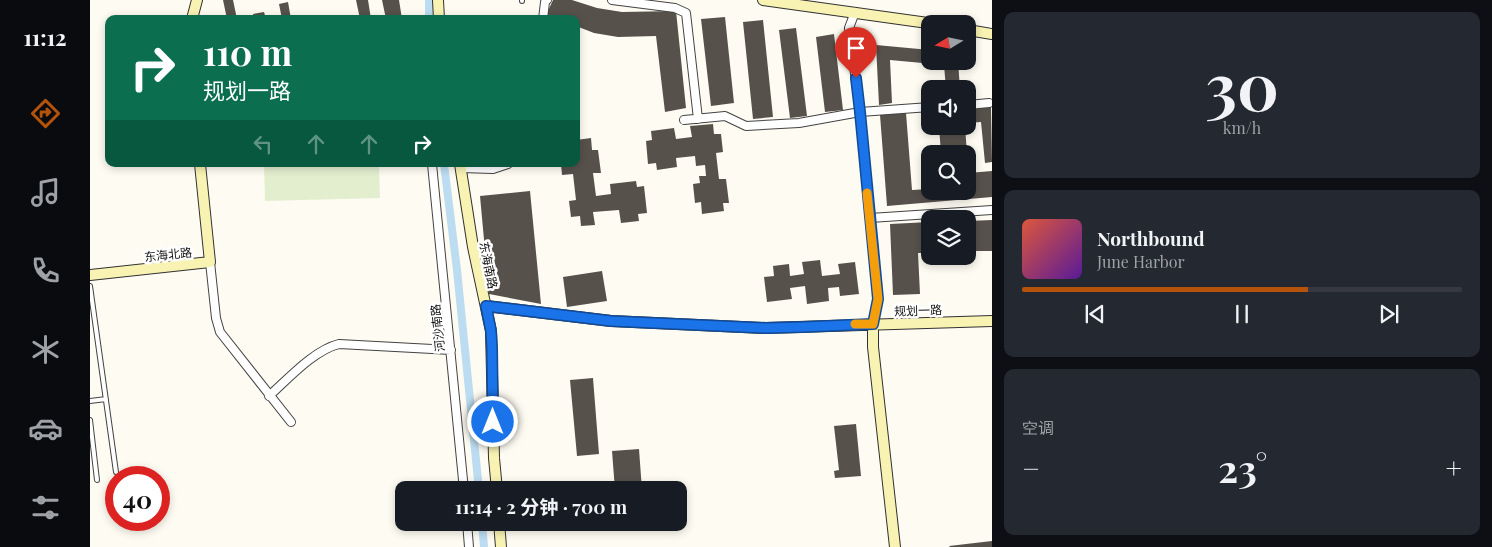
<!DOCTYPE html>
<html lang="zh">
<meta charset="utf-8">
<style>
:root{--surface:#171b24;--page:#242831;--text:#f1f3f6;--muted:#9ea1a6;--line:#363941;--accent:#b45309}
body{margin:0;font-family:"Playfair Display","Noto Sans SC",serif;background:var(--page);color:var(--text);height:100vh;display:flex;flex-direction:column;font-size:19px;white-space:nowrap}
*{box-sizing:border-box;margin:0}
p{font-size:16px;color:var(--muted)}
.icon{flex:none;width:28px;height:28px;fill:none;stroke:currentColor;stroke-width:2;stroke-linecap:round;stroke-linejoin:round}
.map{position:relative;flex:1;overflow:hidden}
.sheet{display:flex;flex-direction:column;gap:12px;padding:12px;background:#0d0f14;width:500px}
.sheet>*{flex:none}
.guide{position:absolute;left:15px;top:15px;width:475px;height:152px;border-radius:10px;box-shadow:0 2px 8px #0003;background:#0b6e4f;color:#fff;overflow:hidden}
.needle{width:32px;rotate:260deg}
.controls{position:absolute;left:831px;top:15px;display:grid;gap:10px}
.controls a{display:grid;place-items:center;width:55px;height:55px;border-radius:10px;background:var(--surface);box-shadow:0 2px 8px #0003;font-size:25px}
.speed{position:absolute;left:15px;top:466px;display:flex;gap:10px;font-size:25px;font-weight:700;text-align:center}
.speed>*{display:grid;place-content:center;width:65px;height:65px;border-radius:50%;background:var(--surface);box-shadow:0 2px 8px #0003;line-height:1}
.speed .limit{border:8px solid #d22;background:#fff;color:#111}
.pin{position:absolute;display:grid;place-items:center;width:42px;height:42px;color:#fff;margin:-51px -21px;border-radius:50% 50% 50% 0;rotate:-45deg;box-shadow:0 0 5px #0007}
.pin .icon{rotate:45deg}
.me{position:absolute;width:55px;margin:-28px;rotate:0deg;stroke-linejoin:round;filter:drop-shadow(0 0 4px #0008)}
.turn{display:flex;align-items:center;gap:18px;height:105px;padding:0 15px;font-size:22px}
.turn .icon{width:65px;height:65px;stroke-width:2.5}
.turn b{display:block;font-size:35px;line-height:42px}
.lanes{display:flex;align-items:center;height:48px;padding:0 15px;background:#0003;justify-content:center;gap:25px;direction:ltr}
.lanes .off{opacity:.35}
.big{font-size:38px;font-weight:700;line-height:1.1}
.sheet .widget{flex:1;display:flex;flex-direction:column;justify-content:center;gap:8px;min-width:0;padding:0 18px;border-radius:10px;background:var(--page)}
.sheet .dial{align-items:center;gap:0}
.dial b{font-size:65px;line-height:1}
.song{display:flex;align-items:center;gap:15px}
.cover{width:60px;height:60px;border-radius:8px;background:linear-gradient(135deg,hsl(10 70% 55%),hsl(270 70% 35%))}
.played{height:5px;border-radius:2px;background:linear-gradient(90deg,var(--accent) 65%,var(--line) 65%)}
.keys{display:flex;justify-content:space-around;direction:ltr}
.heat{display:flex;justify-content:space-between;align-items:center;font-size:28px;direction:ltr}
.trip{position:absolute;left:305px;top:481px;width:292px;height:50px;border-radius:10px;background:var(--surface);box-shadow:0 2px 8px #0003;font-weight:700;line-height:50px;text-align:center}
main{display:flex;flex:1;min-height:0}
.tab-bar{display:flex;flex-direction:column;width:90px;justify-content:space-around;align-items:center;background:#090b0e;color:var(--muted)}
.tab-bar .icon{width:35px;height:35px}
.tab-bar .current{color:var(--accent)}
.tab-bar b{font-size:22px;color:var(--text)}
.map>svg:first-child{display:block}
</style>
<main>
<nav class="tab-bar">
<b>11:12</b>
<svg class="icon current" aria-label="directions" viewBox="0 0 24 24"><path d="M12 3l9 9-9 9-9-9zM9 14v-3h6M13 9l2 2-2 2"/></svg>
<svg class="icon" aria-label="music" viewBox="0 0 24 24"><path d="M9 18V5l10-2v13"/><circle cx="6" cy="18" r="3"/><circle cx="16" cy="16" r="3"/></svg>
<svg class="icon" aria-label="phone" viewBox="0 0 24 24"><path d="M5 4h4l2 5-3 2q2 4 5 5l2-3 5 2v4C11 20 4 13 5 4z"/></svg>
<svg class="icon" aria-label="climate" viewBox="0 0 24 24"><path d="M12 3v18M4 7l16 10M4 17L20 7"/></svg>
<svg class="icon" aria-label="car" viewBox="0 0 24 24"><path d="M5 17H2v-5l4-1 3-4h7l3 4 3 1v5h-3M9 17h6M6 11h13"/><circle cx="7" cy="17" r="2"/><circle cx="17" cy="17" r="2"/></svg>
<svg class="icon" aria-label="filters" viewBox="0 0 24 24"><path d="M4 7h16M4 17h16"/><circle cx="9" cy="7" r="2"/><circle cx="15" cy="17" r="2"/></svg>
</nav>
<div class="map">
<svg width="902" height="547" viewBox="0 0 902 547">
<rect width="100%" height="100%" fill="#fefcf2"/>
<path fill="#e3eecf" d="M174 164H289L290 198 175 201Z"/>
<g fill="none" stroke-linecap="round" stroke-linejoin="round">
<path stroke="#bbdcf1" stroke-width="8" d="M339 0V19
M354 164 367 270 389 490
M392 522 394 547"/>
</g>
<path fill="#57514c" d="M133 0H143L147 19H137Z
M266 0H278L281 19H270Z
M292 0H309L312 19H296Z
M463 0H482L507 8 532 12 586 11 596 108 575 112 566 36 528 37 504 33 486 26V19H467L456 15Z
M198 2 201 19H192L189 4Z
M174 12 176 19H164L163 14Z
M635 17 644 103 621 106 611 19Z
M673 20 683 117 663 119 653 22Z
M706 28 717 116 700 118 689 30Z
M744 34 753 110 735 112 726 37Z
M786 45 840 50V61H868L870 89H856L854 65 800 60 802 103 789 105Z
M901 107 902 162 895 163 891 122 878 123V109Z
M816 113 822 190 840 189V191H878V173L902 171V197L797 206 790 115Z
M623 124 624 134H631L633 152 626 153 629 179H636L639 203H633L634 211 612 214 611 202 605 203 603 184 610 183 609 176H616L615 165 606 166 605 156 586 158 587 167 567 170 566 163 558 164 556 141 562 140 561 131 584 128 586 139 602 137 600 126Z
M849 126H875L877 154H851Z
M501 138 502 150H508L511 173H503L506 196 521 194 520 184 546 181 547 187 554 186 557 213 548 214 549 221 531 223 529 210 503 212 505 225 491 226 490 216 481 217 479 201 486 200 483 174 472 175 471 164H486V140Z
M440 191 451 304 399 294 390 196Z
M902 220V251H878V221Z
M840 222V253H828L830 294 803 295 800 224Z
M730 260 732 276 750 274 748 264 765 262 769 294 750 296 749 287 738 288 739 301 717 304 715 286 700 288 702 299 677 302 674 277 684 276 683 266 699 264 700 276 714 274 712 262Z
M512 271 517 301 477 307 473 277Z
M503 378 509 454 487 456 480 380Z
M766 424 771 476 745 478 744 471 749 470 744 426Z
M549 449 552 490H525L522 451Z
M902 541V547H860L859 546Z"/>
<g fill="none" stroke-linecap="round" stroke-linejoin="round">
<g stroke="#424242" stroke-width="6">
<path id="lane" d="M432 1V0
M0 286 26 472
M0 401 16 399
M0 420 7 480"/>
</g>
<g stroke="#424242" stroke-width="10">
<path id="street" d="M522 0 585 8 596 13 608 119
M765 12 759 28 770 112 788 299 783 324
M453 19 455 2 457 0
M878 105 899 103
M594 120 635 116 656 126 709 123 770 112 840 107
M342 164 374 490
M371 168 403 169 418 164
M780 218 902 210
M120 262 126 318 130 332 201 422
M179 396C198 379 224 350 249 344L361 350
M377 522 379 547"/>
</g>
<g stroke="#313131" stroke-width="12">
<path id="secondary" d="M348 0 349 19
M673 0 845 24
M102 19 107 0
M878 30 902 34
M370 164 383 247 401 331 404 458 407 490
M0 275 120 262 110 164
M396 306 521 321 675 328 902 321
M783 324V347L805 547
M409 522 411 547"/>
</g>
<use href="#lane" stroke="#fff" stroke-width="4"/>
<use href="#street" stroke="#fff" stroke-width="8"/>
<use href="#secondary" stroke="#f8f2b3" stroke-width="10"/>
</g>
<g fill="none" stroke-linecap="round" stroke-linejoin="round">
<g stroke="#114b97" stroke-width="12">
<path id="route" d="M403 422 402 348 401 331 396 306 521 321 676 328 713 327 783 324 788 299 770 112 766 78"/>
</g>
<use href="#route" stroke="#1a73e8" stroke-width="9"/>
<path stroke="#f59e0b" stroke-width="9" d="M765 324H783L788 299 777 193"/>
</g>
<g text-anchor="middle" dominant-baseline="central" stroke-width="5" stroke-linejoin="round" paint-order="stroke">
<g font-size="12" fill="#0f0f0f" stroke="#fff">
<text transform="translate(78 254) rotate(-6)">东海北路</text>
<text transform="translate(399 265) rotate(79)">东海南路</text>
<text transform="translate(828 310) rotate(-2)">规划一路</text>
<text transform="translate(347 328) rotate(-96)">河沙南路</text>
</g>
</g>
</svg>
<div class="controls">
<a><svg class="needle" viewBox="-14 -14 28 28"><path d="M0-13l5 13h-10z" fill="#e53935"/><path d="M0 13l5-13h-10z" fill="#9ea1a6"/></svg></a>
<a><svg class="icon" aria-label="sound" viewBox="0 0 24 24"><path d="M4 9h4l5-4v14l-5-4H4zM17 9q2 3 0 6"/></svg></a>
<a><svg class="icon" aria-label="search" viewBox="0 0 24 24"><circle cx="10" cy="10" r="6"/><path d="M15 15l6 6"/></svg></a>
<a><svg class="icon" aria-label="layers" viewBox="0 0 24 24"><path d="M12 4l9 5-9 5-9-5zM3 14l9 5 9-5"/></svg></a>
</div>
<div class="speed"><div class="limit">40</div></div>
<div class="pin" style="left:766px;top:78px;background:#d93025"><svg class="icon" aria-label="arrive" viewBox="0 0 24 24"><path d="M6 21V4h12l-3 4 3 4H6"/></svg></div>
<svg class="me" style="left:403px;top:422px" viewBox="-20 -20 40 40"><circle r="17" fill="#1a73e8" stroke="#fff" stroke-width="3"/><path d="M0-11L8 9 0 5-8 9z" fill="#fff"/></svg>
<div class="trip">11:14 · 2 分钟 · 700 m</div>
<div class="guide">
<div class="turn"><svg class="icon" aria-label="right" viewBox="0 0 24 24"><path d="M7 20v-9h11M14 6l5 5-5 5"/></svg><div><b>110 m</b>规划一路</div></div>
<div class="lanes"><svg class="icon off" aria-label="left" viewBox="0 0 24 24"><path d="M17 20v-9H6M10 6l-5 5 5 5"/></svg><svg class="icon off" aria-label="ahead" viewBox="0 0 24 24"><path d="M12 20V5M6 11l6-6 6 6"/></svg><svg class="icon off" aria-label="ahead" viewBox="0 0 24 24"><path d="M12 20V5M6 11l6-6 6 6"/></svg><svg class="icon" aria-label="right" viewBox="0 0 24 24"><path d="M7 20v-9h11M14 6l5 5-5 5"/></svg></div>
</div>
</div>
<section class="sheet">
<div class="widget dial"><b>30</b><p>km/h</p></div>
<div class="widget">
<div class="song"><i class="cover"></i><div><b>Northbound</b><p>June Harbor</p></div></div>
<div class="played"></div>
<div class="keys"><svg class="icon" aria-label="previous" viewBox="0 0 24 24"><path d="M18 5L8 12l10 7zM5 5v14"/></svg><svg class="icon" aria-label="pause" viewBox="0 0 24 24"><path d="M8 5v14M16 5v14"/></svg><svg class="icon" aria-label="next" viewBox="0 0 24 24"><path d="M6 5l10 7-10 7zM19 5v14"/></svg></div>
</div>
<div class="widget"><p>空调</p>
<div class="heat"><a>−</a><b class="big">23°</b><a>+</a></div>
</div>
</section>
</main>
